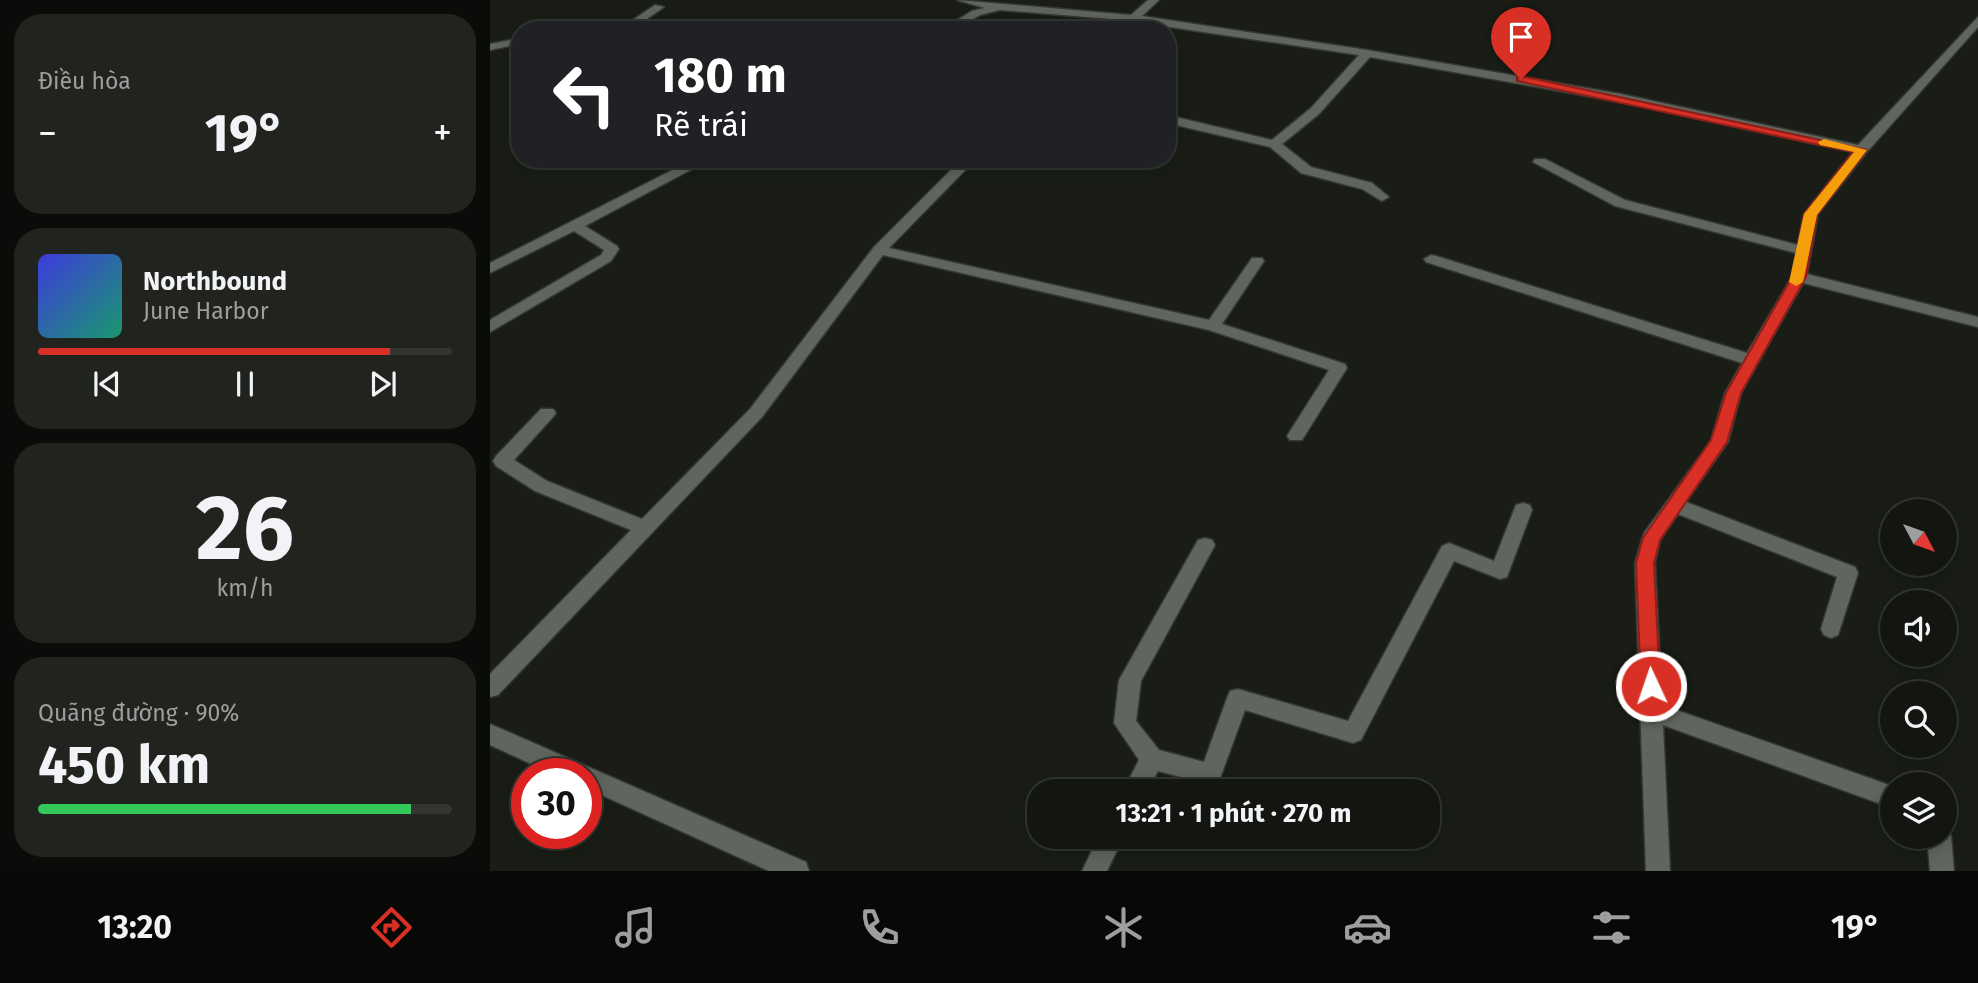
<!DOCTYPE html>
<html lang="vi">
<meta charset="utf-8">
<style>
:root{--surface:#131610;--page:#20231e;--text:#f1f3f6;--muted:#9d9f9f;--line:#323530;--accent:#d93025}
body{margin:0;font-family:"Fira Sans",sans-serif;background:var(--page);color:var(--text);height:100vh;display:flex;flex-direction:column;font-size:26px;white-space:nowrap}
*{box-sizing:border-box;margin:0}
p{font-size:23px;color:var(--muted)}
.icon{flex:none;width:38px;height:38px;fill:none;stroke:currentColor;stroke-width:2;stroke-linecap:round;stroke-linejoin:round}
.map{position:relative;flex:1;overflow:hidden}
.sheet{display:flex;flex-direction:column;gap:14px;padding:14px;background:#0a0c09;width:490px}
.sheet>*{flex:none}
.top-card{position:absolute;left:21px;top:21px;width:665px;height:147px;border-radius:28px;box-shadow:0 4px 18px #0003,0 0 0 2px var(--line);background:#202124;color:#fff;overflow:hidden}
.needle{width:46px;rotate:131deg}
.fabs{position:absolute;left:1390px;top:499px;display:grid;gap:14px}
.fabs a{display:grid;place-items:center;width:77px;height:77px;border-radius:50%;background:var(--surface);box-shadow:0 4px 18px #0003,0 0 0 2px var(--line);font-size:35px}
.speed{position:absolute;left:21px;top:758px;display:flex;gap:14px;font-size:35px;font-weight:700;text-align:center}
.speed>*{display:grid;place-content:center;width:91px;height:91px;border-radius:50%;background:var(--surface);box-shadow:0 4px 18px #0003,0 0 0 2px var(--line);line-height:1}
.speed .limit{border:10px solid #d22;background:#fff;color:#111}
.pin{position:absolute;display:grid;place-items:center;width:60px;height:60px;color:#fff;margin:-72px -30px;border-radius:50% 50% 50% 0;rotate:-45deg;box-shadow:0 0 7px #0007}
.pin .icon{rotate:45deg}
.me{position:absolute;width:77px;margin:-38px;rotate:357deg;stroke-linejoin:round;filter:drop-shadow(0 0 5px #0008)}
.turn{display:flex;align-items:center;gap:24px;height:147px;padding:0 28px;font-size:32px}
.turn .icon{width:91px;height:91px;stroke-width:2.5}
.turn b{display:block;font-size:49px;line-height:60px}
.big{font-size:52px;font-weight:700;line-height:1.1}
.sheet .card{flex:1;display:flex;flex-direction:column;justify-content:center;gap:10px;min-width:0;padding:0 24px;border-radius:28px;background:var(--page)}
.sheet .dial{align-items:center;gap:0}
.dial b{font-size:91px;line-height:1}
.song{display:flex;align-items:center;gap:21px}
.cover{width:84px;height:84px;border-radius:10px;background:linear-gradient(135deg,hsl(240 70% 55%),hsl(160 70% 35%))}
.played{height:7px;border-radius:4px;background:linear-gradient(90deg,var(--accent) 85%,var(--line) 85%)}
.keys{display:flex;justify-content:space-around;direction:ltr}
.heat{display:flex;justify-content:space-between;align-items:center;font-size:38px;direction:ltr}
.charge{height:10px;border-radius:5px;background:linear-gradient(90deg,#34c759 90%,var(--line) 0)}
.trip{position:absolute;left:537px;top:779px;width:413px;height:70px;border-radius:28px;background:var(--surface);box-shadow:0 4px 18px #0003,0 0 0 2px var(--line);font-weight:700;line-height:70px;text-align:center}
.tab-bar{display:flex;height:112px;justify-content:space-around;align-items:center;background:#080906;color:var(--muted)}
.tab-bar .icon{width:49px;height:49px}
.tab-bar .active{color:var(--accent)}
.tab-bar b{font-size:32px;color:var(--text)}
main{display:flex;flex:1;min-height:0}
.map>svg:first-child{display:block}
</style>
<main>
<section class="sheet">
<div class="card"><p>Điều hòa</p>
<div class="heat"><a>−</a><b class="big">19°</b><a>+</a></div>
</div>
<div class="card">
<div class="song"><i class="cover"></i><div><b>Northbound</b><p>June Harbor</p></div></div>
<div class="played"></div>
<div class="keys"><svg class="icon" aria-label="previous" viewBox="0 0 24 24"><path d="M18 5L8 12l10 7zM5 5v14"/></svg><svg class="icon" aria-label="pause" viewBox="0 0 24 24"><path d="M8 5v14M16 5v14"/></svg><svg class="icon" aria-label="next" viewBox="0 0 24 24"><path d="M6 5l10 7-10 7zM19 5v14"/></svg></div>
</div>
<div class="card dial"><b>26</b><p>km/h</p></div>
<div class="card"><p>Quãng đường · 90%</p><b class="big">450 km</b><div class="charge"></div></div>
</section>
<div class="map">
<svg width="1488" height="871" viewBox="0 0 1488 871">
<rect width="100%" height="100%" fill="#191d16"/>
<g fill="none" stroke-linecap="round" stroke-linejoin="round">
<g stroke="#353733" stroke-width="3">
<path id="minor" d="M467 0 641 15 658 0H669L652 16 877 50 1131 94 1368 145 1488 17V27L1376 153 1328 214 1317 274 1488 317V327L1313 283 1251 393 1238 442 1196 502 1365 567 1368 573 1348 635 1341 638 1334 635 1331 629 1347 577 1188 514 1170 540 1165 563 1172 705 1402 786V808L1173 725 1180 871H1156L1145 563 1154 533 1221 441 1235 393 1252 363 936 262 934 259 941 255 946 256 1257 353 1302 277 1306 253 1125 206 1043 162 1045 159H1055L1135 200 1308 245 1314 214 1363 152 1131 102 880 57 829 114 792 144 821 167 882 183 899 197 892 201 872 189 811 173 780 147 677 123V115L782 140 821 108 869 55 646 22 637 30H625L634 20 510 10 490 15 464 30H451L482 11 495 8Z
M165 5 174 7 141 30H128Z
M30 38V44L0 50V44Z
M204 159H221L95 226 127 246 129 249 121 261 0 332V320L111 255 114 250 84 231 0 273V263Z
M472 159H486L399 248 719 320 762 258H772L774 261 732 324 855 364 857 368 812 440H800L797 436 839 370 719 330 393 255 272 417 8 695 0 697V674L141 530 45 491 6 466 3 461 6 456 51 409H63L66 413 63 417 24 460 57 481 152 519 260 409 384 247Z
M1033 503 1040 505 1042 510 1017 577 1010 579 964 561 871 740 863 743 755 710 729 781 721 785 668 771 657 791H633L649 760 624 723 629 680 708 540 715 538 722 540 725 545 651 681 646 721 669 750 714 762 737 698 740 691 748 689 858 721 952 546 959 543 1004 561 1024 510 1026 505Z
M0 724 316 862 319 871H279L96 788V774H63L0 745Z
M1454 827 1461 836 1464 871H1440L1437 836H1454Z
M609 836H634L617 871H592Z"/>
</g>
<use href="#minor" fill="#60655d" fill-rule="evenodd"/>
</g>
<path fill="#d93025" stroke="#8d1f18" stroke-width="2" d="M1031 76 1377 150 1327 215 1316 277 1251 393 1237 442 1170 540 1164 563 1170 686 1168 692 1161 695 1154 692 1151 686 1146 563 1153 538 1221 440 1236 393 1302 277 1314 214 1363 152 1027 81V77Z"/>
<path fill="#f59e0b" d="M1334 139 1377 150 1327 215 1313 282 1306 286 1299 282 1314 214 1364 152 1330 145 1328 142Z"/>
</svg>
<div class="fabs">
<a><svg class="needle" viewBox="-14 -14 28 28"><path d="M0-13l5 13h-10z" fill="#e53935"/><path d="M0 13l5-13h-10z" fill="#9d9f9f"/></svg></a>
<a><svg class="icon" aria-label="sound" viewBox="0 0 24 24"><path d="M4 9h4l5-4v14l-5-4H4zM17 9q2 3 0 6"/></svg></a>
<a><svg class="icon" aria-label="search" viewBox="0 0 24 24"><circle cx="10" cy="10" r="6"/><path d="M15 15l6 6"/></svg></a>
<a><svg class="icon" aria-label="layers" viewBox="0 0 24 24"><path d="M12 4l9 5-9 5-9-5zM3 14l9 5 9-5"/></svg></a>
</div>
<div class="speed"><div class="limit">30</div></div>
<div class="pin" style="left:1031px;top:79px;background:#d93025"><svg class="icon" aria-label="arrive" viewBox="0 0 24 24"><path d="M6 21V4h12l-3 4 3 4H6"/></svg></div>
<svg class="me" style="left:1161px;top:686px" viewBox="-20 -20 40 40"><circle r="17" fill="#d93025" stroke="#fff" stroke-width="3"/><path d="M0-11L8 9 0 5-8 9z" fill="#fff"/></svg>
<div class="trip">13:21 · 1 phút · 270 m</div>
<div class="top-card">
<div class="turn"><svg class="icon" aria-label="left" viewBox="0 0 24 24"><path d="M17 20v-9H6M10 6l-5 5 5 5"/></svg><div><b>180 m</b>Rẽ trái</div></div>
</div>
</div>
</main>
<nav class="tab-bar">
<b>13:20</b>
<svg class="icon active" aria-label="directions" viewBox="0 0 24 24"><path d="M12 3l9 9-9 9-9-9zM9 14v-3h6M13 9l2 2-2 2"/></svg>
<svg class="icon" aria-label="music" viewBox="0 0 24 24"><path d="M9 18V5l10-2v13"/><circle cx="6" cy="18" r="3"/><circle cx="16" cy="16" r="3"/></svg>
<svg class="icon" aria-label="phone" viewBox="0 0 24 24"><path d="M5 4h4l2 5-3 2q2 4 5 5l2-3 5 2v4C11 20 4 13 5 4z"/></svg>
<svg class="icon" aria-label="climate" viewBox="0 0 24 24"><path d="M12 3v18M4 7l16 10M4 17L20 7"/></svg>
<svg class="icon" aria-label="car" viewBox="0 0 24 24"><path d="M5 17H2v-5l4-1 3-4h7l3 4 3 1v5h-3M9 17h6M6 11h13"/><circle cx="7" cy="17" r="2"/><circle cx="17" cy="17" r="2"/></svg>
<svg class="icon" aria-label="filters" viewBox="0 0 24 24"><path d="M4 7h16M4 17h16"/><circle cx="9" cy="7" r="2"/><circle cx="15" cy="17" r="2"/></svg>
<b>19°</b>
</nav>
